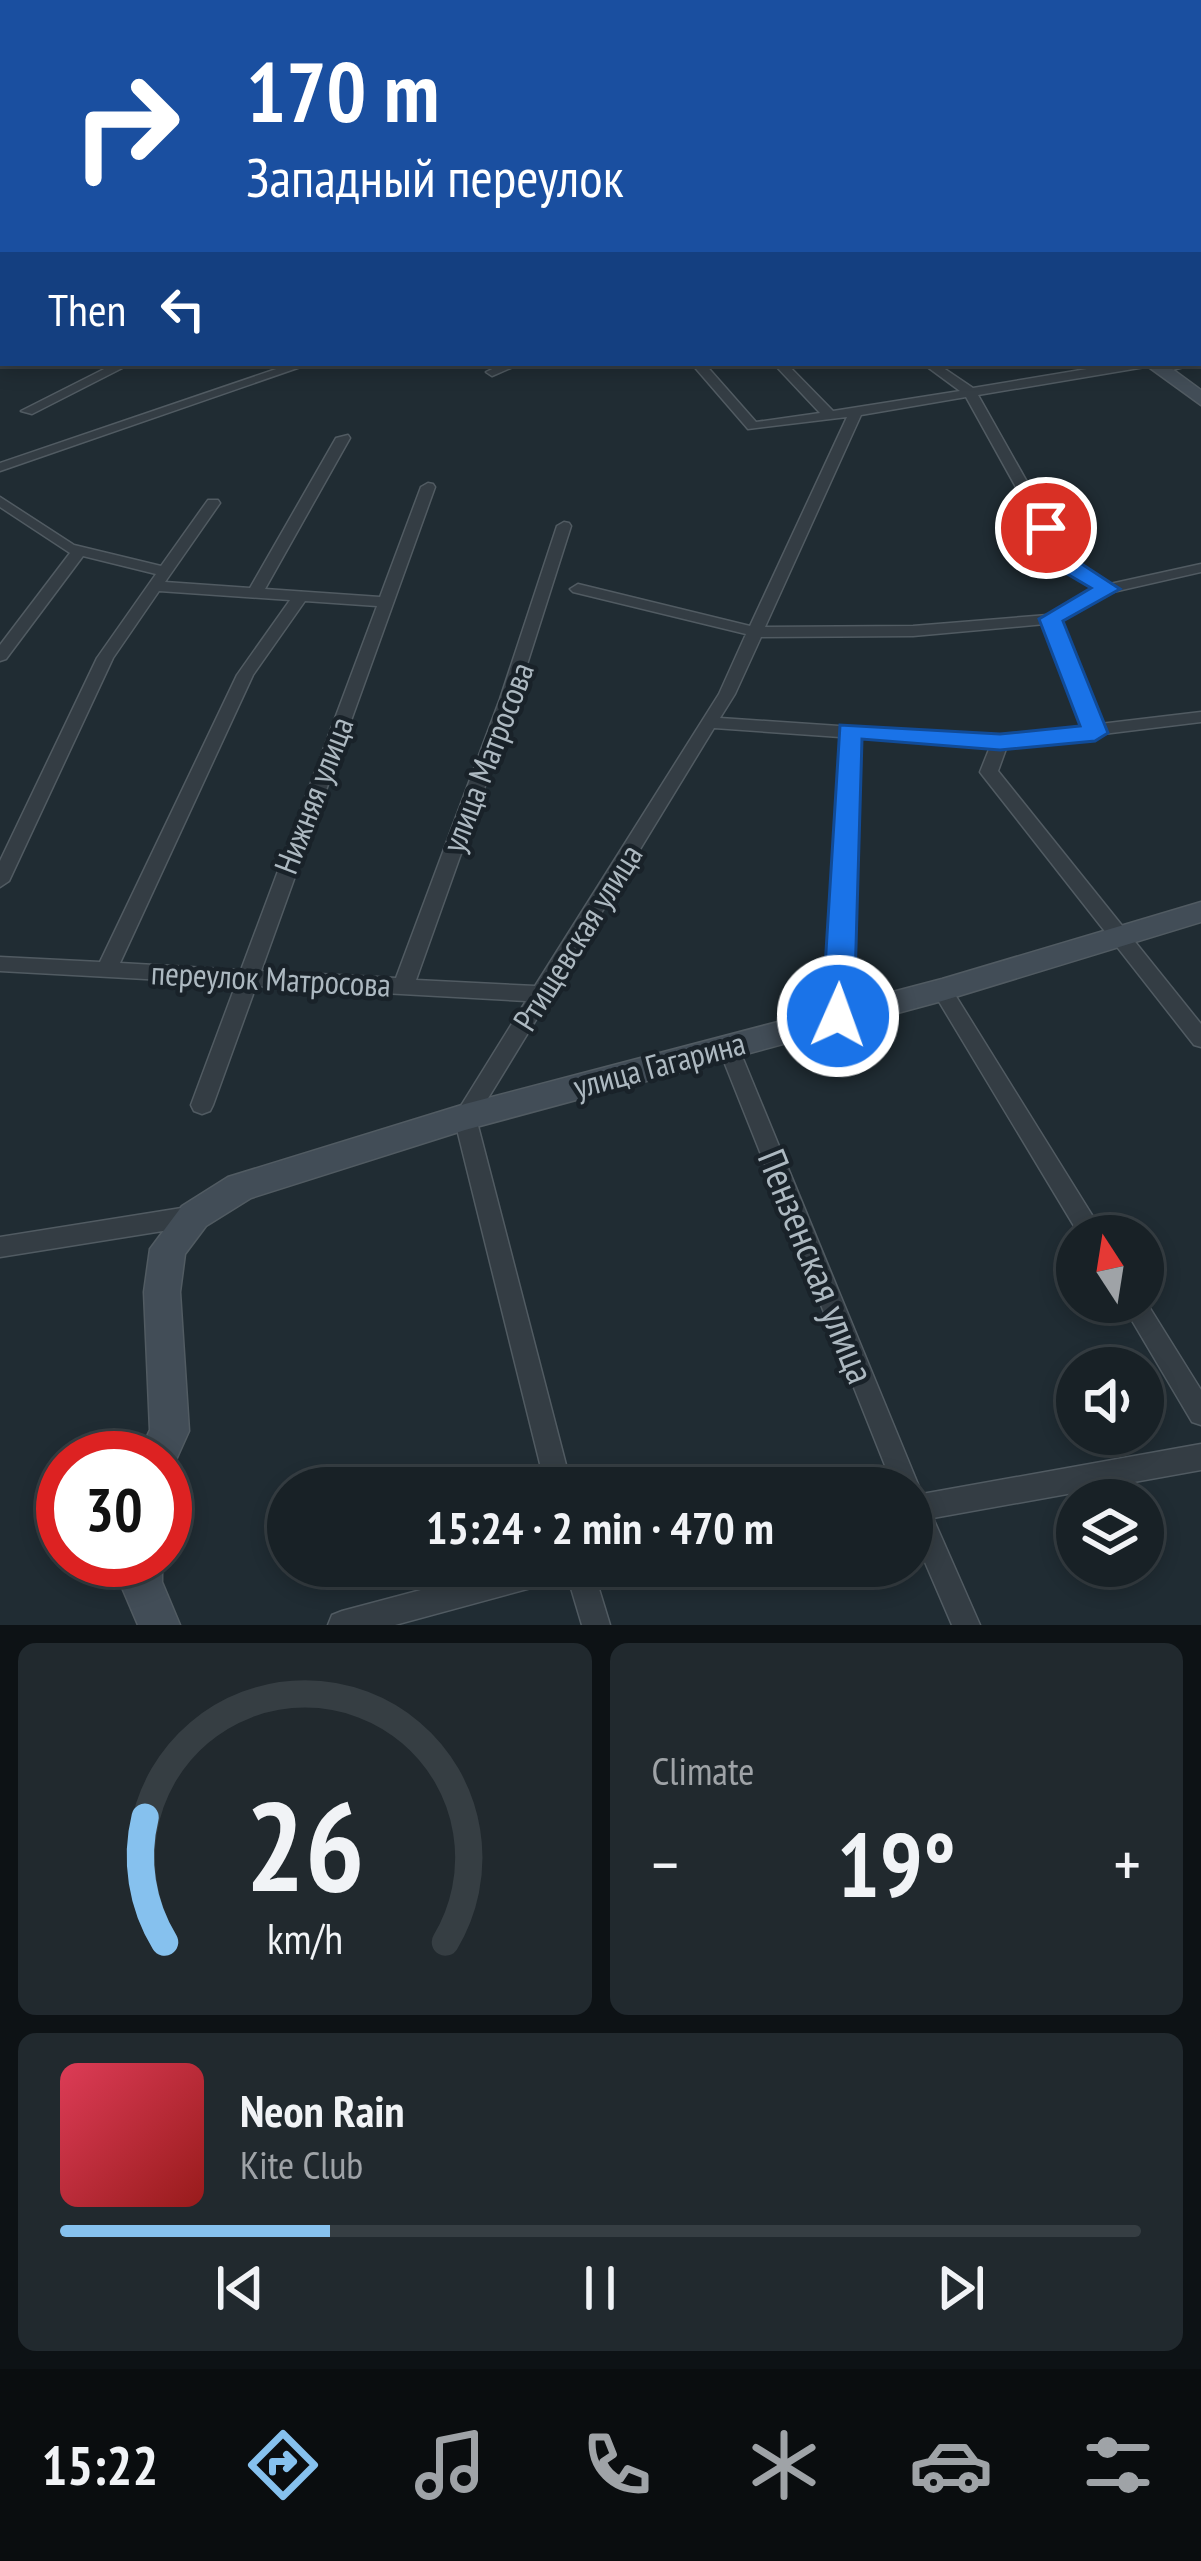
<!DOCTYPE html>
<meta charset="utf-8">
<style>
:root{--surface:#182126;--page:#21292e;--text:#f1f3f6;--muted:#9fa3a7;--line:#363e43;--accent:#86c1ee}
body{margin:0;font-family:"PT Sans Narrow",sans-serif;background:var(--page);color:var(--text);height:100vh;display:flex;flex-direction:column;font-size:45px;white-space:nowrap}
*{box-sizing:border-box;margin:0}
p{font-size:39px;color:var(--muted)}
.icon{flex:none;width:66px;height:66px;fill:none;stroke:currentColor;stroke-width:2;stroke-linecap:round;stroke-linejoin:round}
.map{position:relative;height:1625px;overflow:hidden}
.sheet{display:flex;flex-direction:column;gap:18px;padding:18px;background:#0d1215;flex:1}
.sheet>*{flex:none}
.hud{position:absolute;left:0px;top:0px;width:1203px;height:366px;box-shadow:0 6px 18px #0003,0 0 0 3px var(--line);background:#1a4fa0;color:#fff;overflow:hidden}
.needle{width:78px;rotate:348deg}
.tools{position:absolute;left:1056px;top:1215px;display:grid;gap:24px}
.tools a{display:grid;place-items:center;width:108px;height:108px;border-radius:50%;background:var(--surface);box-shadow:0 6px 18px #0003,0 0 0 3px var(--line);font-size:60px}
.speed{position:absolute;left:36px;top:1431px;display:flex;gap:24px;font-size:60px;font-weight:700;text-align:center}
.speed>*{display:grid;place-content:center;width:156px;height:156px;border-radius:50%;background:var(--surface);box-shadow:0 6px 18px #0003,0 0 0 3px var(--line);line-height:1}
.speed .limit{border:18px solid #d22;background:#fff;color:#111}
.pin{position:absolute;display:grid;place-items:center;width:102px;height:102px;color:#fff;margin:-51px;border:6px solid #fff;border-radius:50%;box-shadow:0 3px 12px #0007}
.me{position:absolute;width:132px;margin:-66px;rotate:2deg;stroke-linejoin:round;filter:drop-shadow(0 0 9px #0008)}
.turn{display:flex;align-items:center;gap:42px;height:252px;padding:0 48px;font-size:54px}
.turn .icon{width:156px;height:156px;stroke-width:2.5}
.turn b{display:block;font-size:84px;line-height:102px}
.then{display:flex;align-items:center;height:114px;padding:0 48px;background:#0003;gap:24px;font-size:45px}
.big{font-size:90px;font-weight:800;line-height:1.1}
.sheet .card{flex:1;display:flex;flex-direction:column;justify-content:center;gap:18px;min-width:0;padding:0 42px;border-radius:18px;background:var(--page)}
.sheet .dial{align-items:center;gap:0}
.dial svg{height:312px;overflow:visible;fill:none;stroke:var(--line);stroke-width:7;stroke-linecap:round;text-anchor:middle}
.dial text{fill:var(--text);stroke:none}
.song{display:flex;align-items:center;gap:36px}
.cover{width:144px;height:144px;border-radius:18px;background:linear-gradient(135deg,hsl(350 70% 55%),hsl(0 70% 35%))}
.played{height:12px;border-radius:6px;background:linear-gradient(90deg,var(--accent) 25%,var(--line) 25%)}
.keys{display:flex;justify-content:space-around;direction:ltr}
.heat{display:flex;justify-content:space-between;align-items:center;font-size:66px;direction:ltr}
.sheet .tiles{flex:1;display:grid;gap:18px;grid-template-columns:1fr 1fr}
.card:last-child{grid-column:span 2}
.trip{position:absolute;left:267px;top:1467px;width:666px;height:120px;border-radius:60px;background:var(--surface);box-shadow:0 6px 18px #0003,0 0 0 3px var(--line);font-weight:800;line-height:120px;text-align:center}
.dock{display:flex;height:192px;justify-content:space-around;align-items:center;background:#0a0d0f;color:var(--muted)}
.dock .icon{width:84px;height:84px}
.dock .active{color:var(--accent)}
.dock b{font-size:54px;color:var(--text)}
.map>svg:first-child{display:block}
</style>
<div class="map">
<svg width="1201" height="1625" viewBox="0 0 1201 1625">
<rect width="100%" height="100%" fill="#202c33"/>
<path fill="#283b37" d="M0 0H392L3 3 0 242Z"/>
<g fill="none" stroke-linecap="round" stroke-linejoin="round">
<g stroke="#515b62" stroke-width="3">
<path id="street" d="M1200 107 1201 108V114L1200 113Z
M1200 209H1201V215H1200Z
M1200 344H1201V352H1200Z
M116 363H132L32 414 21 411Z
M294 363H312L0 471V463Z
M505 363H522L492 376 486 372Z
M691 363H704L756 422 820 413 773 363H786L833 411 960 391 922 363H936L973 388 1123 363H1151L1145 367 978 395 1071 560 1110 584 1201 564V572L1113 592 1059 621 1100 724 1201 712V722L1103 734 1095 738 1089 736 1007 746 998 771 1201 1024V1047L1194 1045 983 776 980 772 990 747 857 738 848 1016 845 1021 838 1024 831 1021 828 1016 840 737 714 728 476 1118 572 1488H546L454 1117 526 1001 256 986 213 1105 210 1111 202 1114 194 1111 191 1105 236 984 0 971V957L100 962 237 675 290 600 159 591 113 658 9 881 0 887V861L97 658 156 574 83 556 6 659 0 661V645L70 553 0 507V497L74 545 161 566 208 500H218L220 503 165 582 250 588 336 438 348 435 350 438 265 589 380 597 421 487 428 483 433 484 435 487 261 971 396 978 500 699 557 526 564 522 569 523 571 526 516 699 416 980 535 986 719 694 746 634 573 592 570 589 578 584 750 626 847 417 748 429ZM966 397 1058 563 1097 589 1048 615 913 626 765 627 861 415ZM305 601 377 606 241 970 120 963 253 675ZM1045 624 1084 726 1000 737 720 718 735 694 761 637 913 636Z
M1173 363H1200L1160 373 1154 369Z
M942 983 949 985 1105 1236H1080L932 990 935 985Z
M727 1036 734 1038 737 1044 922 1494 1201 1444V1470L933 1518 980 1625H952L912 1532V1488H894L717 1044 720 1038Z
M194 1206 202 1209 206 1216 202 1223 194 1226 0 1257V1237Z
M1143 1297 1201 1390V1425L1192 1422 1121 1302H1143Z
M511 1566H592L610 1625H582L568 1578 395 1625H328L332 1615 342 1611Z"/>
</g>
<g stroke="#515b62" stroke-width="3">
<path id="secondary" d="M1200 18H1201V26H1200Z
M1143 363H1164L1201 390V405Z
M1201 902V922L942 1001 465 1130 251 1198 206 1226 185 1254 180 1292 189 1431 171 1471 165 1474V1458H137L150 1430 144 1292 150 1249 182 1206 228 1177 465 1104 942 979Z
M120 1560H162V1582L180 1625H138L120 1583Z"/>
</g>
<use href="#street" fill="#343d44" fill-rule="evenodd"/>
<use href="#secondary" fill="#424d57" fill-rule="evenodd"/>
</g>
<path fill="#1a73e8" stroke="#114b97" stroke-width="3" d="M1046 522 1053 524 1074 559 1120 589 1063 621 1108 733 1095 741 1000 750 862 739 854 1016 849 1024H827L822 1016 840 725 1000 734 1080 726 1039 619 1091 588 1057 568 1035 528Z"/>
<g text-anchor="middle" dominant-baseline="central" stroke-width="9" stroke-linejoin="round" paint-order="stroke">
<g font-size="33" fill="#adb9c1" stroke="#192229">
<text transform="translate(487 757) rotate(-69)">улица Матросова</text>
<text transform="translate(313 795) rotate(-69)">Нижняя улица</text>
<text transform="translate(577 937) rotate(-58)">Ртищевская улица</text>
<text transform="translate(271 978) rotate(3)">переулок Матросова</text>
<text transform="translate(659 1064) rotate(-15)">улица Гагарина</text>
</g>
<g font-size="39" fill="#adb9c1" stroke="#192229">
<text transform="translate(817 1266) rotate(68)">Пензенская улица</text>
</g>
</g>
</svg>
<div class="tools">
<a><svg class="needle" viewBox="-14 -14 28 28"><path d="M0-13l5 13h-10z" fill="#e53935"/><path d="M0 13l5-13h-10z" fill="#9fa3a7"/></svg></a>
<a><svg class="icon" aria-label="sound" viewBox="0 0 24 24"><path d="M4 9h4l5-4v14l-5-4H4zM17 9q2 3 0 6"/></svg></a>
<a><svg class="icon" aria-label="layers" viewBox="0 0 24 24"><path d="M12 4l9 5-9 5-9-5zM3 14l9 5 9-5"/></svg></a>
</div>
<div class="speed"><div class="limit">30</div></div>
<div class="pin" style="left:1046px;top:528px;background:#d93025"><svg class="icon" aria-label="arrive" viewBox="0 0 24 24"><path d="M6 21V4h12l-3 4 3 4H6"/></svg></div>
<svg class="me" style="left:838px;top:1016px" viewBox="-20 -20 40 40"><circle r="17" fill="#1a73e8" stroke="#fff" stroke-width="3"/><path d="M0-11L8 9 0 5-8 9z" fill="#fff"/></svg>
<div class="trip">15:24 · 2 min · 470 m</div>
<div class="hud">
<div class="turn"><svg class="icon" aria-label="right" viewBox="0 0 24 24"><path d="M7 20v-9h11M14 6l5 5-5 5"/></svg><div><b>170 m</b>Западный переулок</div></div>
<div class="then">Then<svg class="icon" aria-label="left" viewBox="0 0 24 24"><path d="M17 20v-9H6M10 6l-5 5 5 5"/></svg></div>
</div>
</div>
<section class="sheet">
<div class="tiles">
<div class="card dial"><svg viewBox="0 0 100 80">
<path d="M14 69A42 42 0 1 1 86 69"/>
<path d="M14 69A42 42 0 0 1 9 37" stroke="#86c1ee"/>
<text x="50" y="56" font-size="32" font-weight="700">26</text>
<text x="50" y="72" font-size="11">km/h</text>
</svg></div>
<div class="card"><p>Climate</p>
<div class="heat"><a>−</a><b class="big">19°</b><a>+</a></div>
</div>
<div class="card">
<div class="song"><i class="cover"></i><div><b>Neon Rain</b><p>Kite Club</p></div></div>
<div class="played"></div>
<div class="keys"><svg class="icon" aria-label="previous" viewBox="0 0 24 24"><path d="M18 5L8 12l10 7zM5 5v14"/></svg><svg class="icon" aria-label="pause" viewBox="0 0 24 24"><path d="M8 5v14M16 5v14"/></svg><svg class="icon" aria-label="next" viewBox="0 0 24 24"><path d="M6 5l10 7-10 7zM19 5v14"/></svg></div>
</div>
</div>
</section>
<nav class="dock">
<b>15:22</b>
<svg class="icon active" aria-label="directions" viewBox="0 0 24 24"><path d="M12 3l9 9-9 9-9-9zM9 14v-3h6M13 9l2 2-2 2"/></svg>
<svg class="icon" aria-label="music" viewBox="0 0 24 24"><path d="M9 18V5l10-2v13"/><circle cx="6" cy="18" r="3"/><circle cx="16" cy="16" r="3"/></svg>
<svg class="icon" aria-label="phone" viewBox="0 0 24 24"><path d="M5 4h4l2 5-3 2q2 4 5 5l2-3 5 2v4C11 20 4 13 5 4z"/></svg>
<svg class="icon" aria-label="climate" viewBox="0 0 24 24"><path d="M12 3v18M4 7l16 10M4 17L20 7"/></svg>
<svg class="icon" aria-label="car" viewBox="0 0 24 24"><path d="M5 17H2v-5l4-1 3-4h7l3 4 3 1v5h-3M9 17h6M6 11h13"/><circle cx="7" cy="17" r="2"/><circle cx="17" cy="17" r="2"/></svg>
<svg class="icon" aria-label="filters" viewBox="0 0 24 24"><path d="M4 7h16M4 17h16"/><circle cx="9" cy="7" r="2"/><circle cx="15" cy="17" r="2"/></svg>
</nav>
